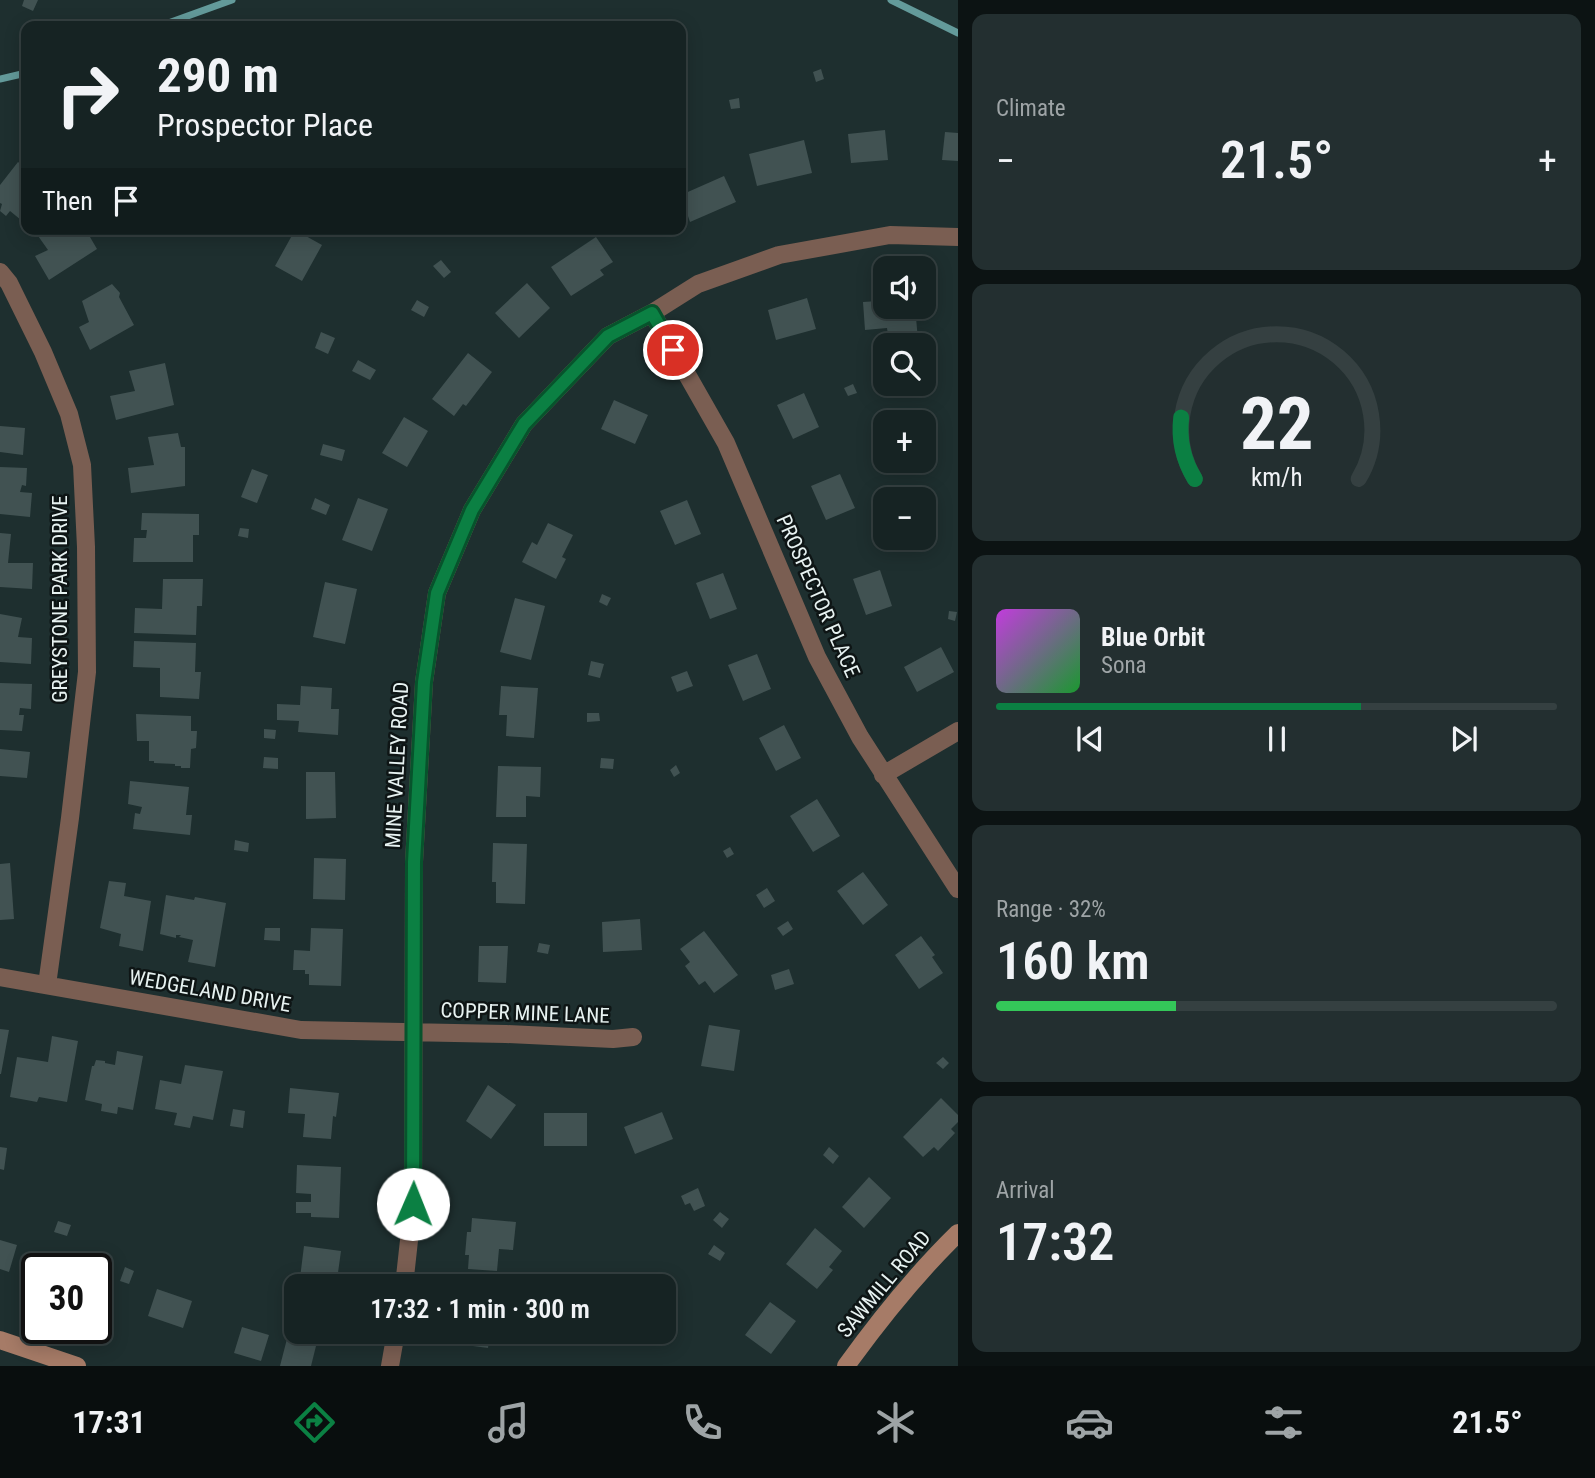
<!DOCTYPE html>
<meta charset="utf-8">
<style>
:root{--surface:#162323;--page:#232f30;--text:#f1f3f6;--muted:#9ea4a6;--line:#354041;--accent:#0b8043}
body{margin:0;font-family:"Roboto Condensed",sans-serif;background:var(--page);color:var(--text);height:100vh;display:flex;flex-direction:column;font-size:26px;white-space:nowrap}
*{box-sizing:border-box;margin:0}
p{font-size:23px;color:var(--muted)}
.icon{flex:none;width:38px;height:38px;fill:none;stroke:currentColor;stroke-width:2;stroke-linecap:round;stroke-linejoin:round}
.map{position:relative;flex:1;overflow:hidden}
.side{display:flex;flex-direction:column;gap:14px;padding:14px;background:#0c1313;width:637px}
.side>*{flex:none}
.top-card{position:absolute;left:21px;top:21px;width:665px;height:214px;border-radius:14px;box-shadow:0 4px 18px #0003,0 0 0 2px var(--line);background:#162323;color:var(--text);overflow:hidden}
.tools{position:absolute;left:873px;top:256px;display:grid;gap:14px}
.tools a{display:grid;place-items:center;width:63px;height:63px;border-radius:14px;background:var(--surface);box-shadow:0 4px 18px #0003,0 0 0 2px var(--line);font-size:35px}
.speed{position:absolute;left:21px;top:1253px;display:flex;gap:14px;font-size:35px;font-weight:700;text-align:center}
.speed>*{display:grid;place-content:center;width:91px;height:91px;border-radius:50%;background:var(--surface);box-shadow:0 4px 18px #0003,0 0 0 2px var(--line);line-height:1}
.speed .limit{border:4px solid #111;border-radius:10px;background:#fff;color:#111}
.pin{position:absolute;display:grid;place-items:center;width:60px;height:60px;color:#fff;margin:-30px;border:4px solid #fff;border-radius:50%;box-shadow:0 2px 7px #0007}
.me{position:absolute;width:77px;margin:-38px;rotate:1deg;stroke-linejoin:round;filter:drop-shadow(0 0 5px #0008)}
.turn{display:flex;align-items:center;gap:24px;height:147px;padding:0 21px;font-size:32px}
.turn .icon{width:91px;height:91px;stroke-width:2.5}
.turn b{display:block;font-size:49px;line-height:60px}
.then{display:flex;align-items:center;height:66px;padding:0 21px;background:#0003;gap:14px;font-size:26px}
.big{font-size:52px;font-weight:600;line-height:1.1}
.side .widget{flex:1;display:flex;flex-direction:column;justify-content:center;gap:10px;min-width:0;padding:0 24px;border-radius:14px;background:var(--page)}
.side .dial{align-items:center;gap:0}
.dial svg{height:182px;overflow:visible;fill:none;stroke:var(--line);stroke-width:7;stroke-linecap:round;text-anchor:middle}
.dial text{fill:var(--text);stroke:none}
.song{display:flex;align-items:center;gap:21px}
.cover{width:84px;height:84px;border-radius:10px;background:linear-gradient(135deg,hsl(290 70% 55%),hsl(130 70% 35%))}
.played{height:7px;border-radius:4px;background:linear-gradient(90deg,var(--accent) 65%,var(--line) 65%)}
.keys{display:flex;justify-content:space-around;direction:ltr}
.heat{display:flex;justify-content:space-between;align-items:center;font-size:38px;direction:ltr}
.charge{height:10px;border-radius:5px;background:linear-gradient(90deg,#34c759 32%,var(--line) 0)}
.trip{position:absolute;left:284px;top:1274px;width:392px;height:70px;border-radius:14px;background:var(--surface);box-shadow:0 4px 18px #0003,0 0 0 2px var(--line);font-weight:600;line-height:70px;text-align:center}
.tabs{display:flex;height:112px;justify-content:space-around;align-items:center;background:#090e0e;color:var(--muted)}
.tabs .icon{width:49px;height:49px}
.tabs .selected{color:var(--accent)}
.tabs b{font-size:32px;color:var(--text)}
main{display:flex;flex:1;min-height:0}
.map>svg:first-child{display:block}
</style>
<main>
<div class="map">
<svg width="958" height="1366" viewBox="0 0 958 1366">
<rect width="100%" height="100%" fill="#1e2f2f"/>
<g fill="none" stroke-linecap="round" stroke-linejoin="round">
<path stroke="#639a9a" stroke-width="7" d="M891 0 958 33
M160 26 232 0
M0 79 26 73"/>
</g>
<path fill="#415252" d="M24 0H38L33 11 22 6Z
M821 69 824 79 816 82 813 72Z
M739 98 740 108 731 109 729 100Z
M885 130 888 160 851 163 848 134Z
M945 132 958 133V161L942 160Z
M804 140 812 173 757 186 749 154Z
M18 162 26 168V214L21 220 10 211 6 216 0 211 2 204 0 203V185Z
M724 176 736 202 690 222 681 195Z
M40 229H92L94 233 90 237 97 249 49 280 35 256 48 250 36 233Z
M295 230 322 245 302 281 275 266Z
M596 237 613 262 600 270 604 275 571 296 551 267Z
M441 260 451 272 444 278 433 266Z
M527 283 550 308 519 338 495 313Z
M112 284 120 293 119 297 134 325 90 350 79 327 89 322 82 301Z
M886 294V306H915L918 340 889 342 887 328 865 330 863 302 878 301 877 295Z
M807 298 816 329 776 340 768 310Z
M417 300 429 307 424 317 411 310Z
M321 332 335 338 328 354 315 348Z
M468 353 492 372 466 406 463 404 454 416 432 399Z
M358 360 376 370 370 380 352 371Z
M165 363 174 405 116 420 110 396 135 391 129 371Z
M853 384 857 393 848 396 844 388Z
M804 393 819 427 793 439 777 405Z
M614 400 648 415 635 444 601 429Z
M404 417 428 431 407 467 382 453Z
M0 426 25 428 23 455 0 452Z
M178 433 181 447H185V486L131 493 128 468 154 465 148 437Z
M323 444 345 450 342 461 320 455Z
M0 467 27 468 26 486 22 485 20 492 32 493 30 517 0 514Z
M252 469 268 475 257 503 241 497Z
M840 474 855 508 826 520 811 486Z
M315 498 330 505 326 515 311 509Z
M358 498 388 509 372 551 342 540Z
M687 500 701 534 675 545 660 511Z
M142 513 199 514V535H193V562H133L134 538H146L147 530H141Z
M548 523 573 535 562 557 566 559 556 579 522 562 532 542 537 545Z
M240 528 249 529 248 538 238 536Z
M0 533 11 534 8 563H33L32 589 0 587Z
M880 570 892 606 866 615 853 579Z
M723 573 737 609 710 619 696 583Z
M163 579H203L202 606H197L196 635 134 633 135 608 162 609Z
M325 582 357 589 345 644 313 637Z
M602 594 611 598 607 606 599 602Z
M515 598 545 606 531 660 500 652Z
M949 611 957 612 955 621 948 619Z
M0 614 22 618 18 637 32 638 31 664 0 662Z
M134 641 196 643 195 672H201L199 699 160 697V668L133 667Z
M941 647 954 672 917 692 904 667Z
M757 654 771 689 743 701 728 665Z
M591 661 604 664 600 678 588 675Z
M687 671 693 686 677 692 671 677Z
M0 683 32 684 31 709 20 708 19 715H24L22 731 0 730Z
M301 686 332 688 331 709H339L338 735 298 732 299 721 277 720V704L300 705Z
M501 686 538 688 534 738 506 736 507 715H499Z
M587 713H599L600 721 587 722Z
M136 714 191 716V731H197L196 748 191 749 190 768H181V766H175V764L154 763V761H149V741H137Z
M784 725 801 758 776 771 759 738Z
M264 729 276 730 275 739 264 738Z
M0 749 30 752 27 778 0 776Z
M264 757 278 758V769L263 768Z
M601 758 614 759 613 769 600 768Z
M676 765 680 773 674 777 670 770Z
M498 766 541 767 540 797 526 796V817H496Z
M306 772H335L336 818 306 819Z
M130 781 189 787 186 815H192L190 835 133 829 135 813 140 814 142 807 128 804Z
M817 799 840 836 813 852 790 816Z
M235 840 249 843 248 852 234 850Z
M493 843 527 844 525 904 496 903V882H492Z
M730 847 734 854 727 858 723 851Z
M314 858 346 859 345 900 313 899Z
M10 863 14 919 0 920V864Z
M863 872 888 905 863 925 837 891Z
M109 881 126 883 124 896 151 901 143 951 119 946 121 934 100 928Z
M767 888 775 901 764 908 756 895Z
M166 895 194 900 195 897 226 903 215 967 188 962 193 940 179 937 181 935H176V938L160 934Z
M640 919 642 950 603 952 602 922Z
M788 921 793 929 783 936 777 928Z
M265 928H280V941L264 940Z
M311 928 343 929 341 986 309 985V974H305V970H293L294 950 310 951Z
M704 931 738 975 714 993 705 981 699 985 685 966 690 962 680 949Z
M921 936 935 955 932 957 943 973 919 989 895 955Z
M539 943 550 945 548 954 537 952Z
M479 946H508L506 983 478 982Z
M789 969 794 984 775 990 771 975Z
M709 1025 740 1030 734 1071 701 1066Z
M0 1029 9 1030 1 1074H0Z
M52 1036 78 1041 67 1102 39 1097 37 1102 10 1097 17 1057 48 1062Z
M117 1051 143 1056 133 1110 118 1107 117 1114 101 1111 102 1104 85 1100 92 1066H94L96 1060 105 1061V1063L115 1065Z
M943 1057 949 1063 943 1069 936 1063Z
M185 1065 223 1071 213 1120 193 1116 190 1128 174 1125 177 1113 155 1109 160 1080 181 1084Z
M488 1085 516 1105 491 1139 466 1121Z
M290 1088 339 1093 336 1117 333 1116 331 1139 303 1137 305 1114 288 1113Z
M941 1098 958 1115V1122L951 1129 955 1133 938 1151 934 1147 923 1157 903 1137Z
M233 1109 245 1111 243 1128 230 1126Z
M662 1112 673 1139 635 1154 624 1127Z
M544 1113H587V1146H544Z
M0 1147 7 1148 4 1170 0 1169Z
M829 1147 839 1156 833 1164 823 1155Z
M297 1165 341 1167 339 1218 311 1217V1213H296V1202H311V1194L296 1193Z
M869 1177 891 1198 864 1228 842 1207Z
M698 1188 705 1206 694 1211 690 1203 685 1205 681 1196Z
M720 1212 729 1219 722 1228 713 1220Z
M472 1218 516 1222 513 1250 499 1249 497 1271 468 1269 469 1255H465L467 1232H471Z
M58 1221 71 1225 67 1236 54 1232Z
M815 1228 842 1251 829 1267 833 1270 817 1289 786 1264Z
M0 1240 17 1245 9 1272 0 1269Z
M714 1245 725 1253 720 1261 708 1254Z
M304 1246 341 1251 337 1280 329 1279 328 1286H299Z
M96 1253 105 1257 103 1264 93 1260Z
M71 1263 87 1268V1269H69Z
M125 1267 134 1271 129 1284 120 1281Z
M96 1271 106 1274 97 1302H96Z
M157 1289 192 1301 183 1328 148 1316Z
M286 1299 296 1300V1311L284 1310Z
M770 1302 796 1321 771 1354 745 1335Z
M242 1327 269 1335 261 1361 234 1353Z
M289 1331 318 1338 311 1366H280Z
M459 1332H490L488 1348 458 1344Z"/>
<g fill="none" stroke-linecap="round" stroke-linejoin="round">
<path stroke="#7a5e52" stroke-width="18" d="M0 272 9 283 43 352 69 414 82 465 86 547 87 672 70 818 47 985
M652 313 726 443 817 657 860 737 958 889
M883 775 958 731
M0 977 301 1030 506 1034 613 1039 633 1037
M404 1286 413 1204 414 862 424 682 437 593 472 510 524 424 608 336 652 313 698 284 779 255 890 235 958 237
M390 1366 396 1332"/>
<path stroke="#a67b67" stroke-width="18" d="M0 1340 77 1366
M846 1366C880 1319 917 1273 958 1233"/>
</g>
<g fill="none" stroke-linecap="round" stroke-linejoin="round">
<g stroke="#07532c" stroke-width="18">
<path id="route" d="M413 1204 414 862 424 682 437 593 472 510 524 424 608 336 652 313 673 350"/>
</g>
<use href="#route" stroke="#0b8043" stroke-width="12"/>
</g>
<g text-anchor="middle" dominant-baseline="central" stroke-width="5" stroke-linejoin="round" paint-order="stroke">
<g font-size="21" fill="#e7f2f1" stroke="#0e1515">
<text transform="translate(818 596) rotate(66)">PROSPECTOR PLACE</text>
<text transform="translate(60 599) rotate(-90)">GREYSTONE PARK DRIVE</text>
<text transform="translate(397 765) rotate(-87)">MINE VALLEY ROAD</text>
<text transform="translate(210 991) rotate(10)">WEDGELAND DRIVE</text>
<text transform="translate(525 1013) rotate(2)">COPPER MINE LANE</text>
<text transform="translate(884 1284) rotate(-50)">SAWMILL ROAD</text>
</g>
</g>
</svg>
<div class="tools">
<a><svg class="icon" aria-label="sound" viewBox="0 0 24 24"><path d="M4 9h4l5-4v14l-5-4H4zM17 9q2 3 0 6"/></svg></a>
<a><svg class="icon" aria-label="search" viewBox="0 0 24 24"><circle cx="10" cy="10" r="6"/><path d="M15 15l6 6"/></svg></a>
<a>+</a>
<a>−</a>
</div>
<div class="speed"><div class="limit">30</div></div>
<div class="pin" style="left:673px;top:350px;background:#d93025"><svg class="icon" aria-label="arrive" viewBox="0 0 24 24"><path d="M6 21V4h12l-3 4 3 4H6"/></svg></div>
<svg class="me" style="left:413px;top:1204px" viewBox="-20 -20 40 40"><circle r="19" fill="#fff"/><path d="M0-13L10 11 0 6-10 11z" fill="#0b8043"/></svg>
<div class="trip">17:32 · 1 min · 300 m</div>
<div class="top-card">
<div class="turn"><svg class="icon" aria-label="right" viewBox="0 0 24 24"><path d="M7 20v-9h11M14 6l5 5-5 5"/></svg><div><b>290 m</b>Prospector Place</div></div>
<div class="then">Then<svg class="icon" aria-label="arrive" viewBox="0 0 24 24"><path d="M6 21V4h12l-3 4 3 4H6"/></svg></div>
</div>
</div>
<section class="side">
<div class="widget"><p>Climate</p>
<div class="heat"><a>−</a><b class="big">21.5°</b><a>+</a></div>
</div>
<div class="widget dial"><svg viewBox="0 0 100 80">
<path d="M14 69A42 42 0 1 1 86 69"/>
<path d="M14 69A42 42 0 0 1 8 42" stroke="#0b8043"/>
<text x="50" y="56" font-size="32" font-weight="700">22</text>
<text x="50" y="72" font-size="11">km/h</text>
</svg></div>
<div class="widget">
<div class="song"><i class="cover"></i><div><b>Blue Orbit</b><p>Sona</p></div></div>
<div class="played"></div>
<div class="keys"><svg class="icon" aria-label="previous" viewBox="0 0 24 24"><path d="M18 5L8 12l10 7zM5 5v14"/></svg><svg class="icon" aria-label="pause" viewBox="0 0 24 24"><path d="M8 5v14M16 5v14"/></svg><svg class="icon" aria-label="next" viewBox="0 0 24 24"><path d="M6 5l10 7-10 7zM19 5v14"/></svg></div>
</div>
<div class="widget"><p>Range · 32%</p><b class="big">160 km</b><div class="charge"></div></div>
<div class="widget"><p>Arrival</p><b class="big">17:32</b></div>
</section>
</main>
<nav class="tabs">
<b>17:31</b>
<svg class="icon selected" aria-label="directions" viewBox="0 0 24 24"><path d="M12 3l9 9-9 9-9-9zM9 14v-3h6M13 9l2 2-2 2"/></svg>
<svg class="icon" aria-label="music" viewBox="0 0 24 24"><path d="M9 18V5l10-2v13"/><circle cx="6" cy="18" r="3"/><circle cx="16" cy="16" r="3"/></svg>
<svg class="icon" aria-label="phone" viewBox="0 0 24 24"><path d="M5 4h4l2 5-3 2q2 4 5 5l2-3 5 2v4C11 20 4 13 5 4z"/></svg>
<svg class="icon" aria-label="climate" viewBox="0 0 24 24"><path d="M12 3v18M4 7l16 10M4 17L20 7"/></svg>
<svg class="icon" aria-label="car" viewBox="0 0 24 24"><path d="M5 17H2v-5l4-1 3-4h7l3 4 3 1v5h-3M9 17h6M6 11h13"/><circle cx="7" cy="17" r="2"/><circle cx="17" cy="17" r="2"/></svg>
<svg class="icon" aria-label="filters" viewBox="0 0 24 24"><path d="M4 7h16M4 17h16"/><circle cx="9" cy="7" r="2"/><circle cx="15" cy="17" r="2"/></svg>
<b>21.5°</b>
</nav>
